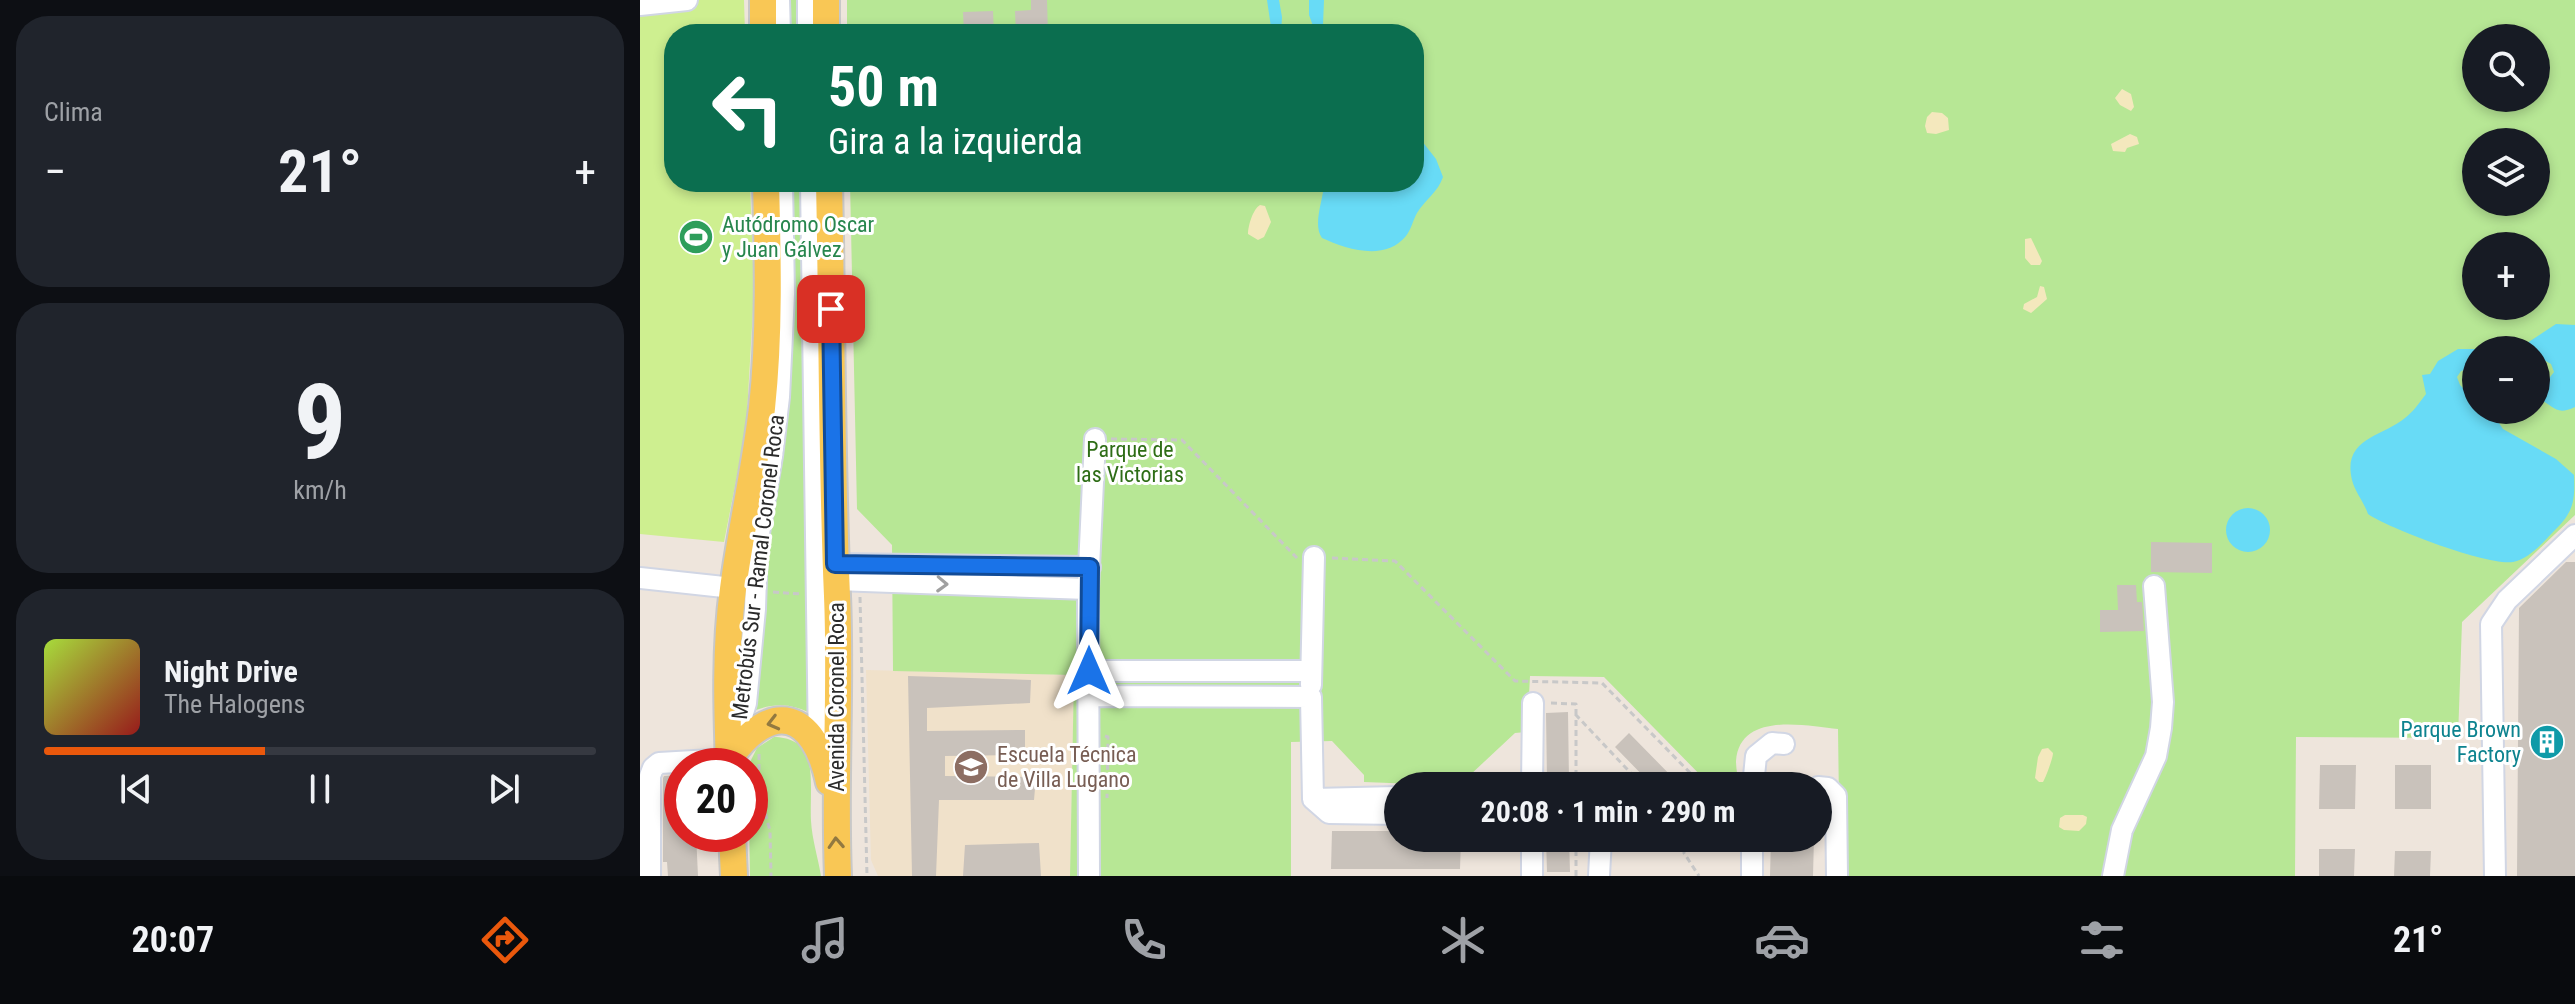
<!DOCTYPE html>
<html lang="es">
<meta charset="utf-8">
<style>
:root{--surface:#171b24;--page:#20242c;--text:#f1f3f6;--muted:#9ea1a6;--line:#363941;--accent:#ea580c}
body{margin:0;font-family:"Roboto Condensed",sans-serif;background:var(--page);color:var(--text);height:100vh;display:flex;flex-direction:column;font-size:30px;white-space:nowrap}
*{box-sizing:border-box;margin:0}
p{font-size:26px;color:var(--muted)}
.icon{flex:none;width:44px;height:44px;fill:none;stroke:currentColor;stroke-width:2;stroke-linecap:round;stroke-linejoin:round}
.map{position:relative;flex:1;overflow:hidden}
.details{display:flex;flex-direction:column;gap:16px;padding:16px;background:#0d0f14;width:640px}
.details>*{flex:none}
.banner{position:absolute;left:24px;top:24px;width:760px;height:168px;border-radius:32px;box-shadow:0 4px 12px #0003;background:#0b6e4f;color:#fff;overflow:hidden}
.tools{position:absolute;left:1822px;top:24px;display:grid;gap:16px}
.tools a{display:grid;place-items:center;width:88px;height:88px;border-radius:50%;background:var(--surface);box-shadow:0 4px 12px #0003;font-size:40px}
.speed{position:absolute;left:24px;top:748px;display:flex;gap:16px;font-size:40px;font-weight:700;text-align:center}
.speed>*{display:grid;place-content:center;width:104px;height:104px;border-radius:50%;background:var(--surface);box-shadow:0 4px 12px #0003;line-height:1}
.speed .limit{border:12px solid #d22;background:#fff;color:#111}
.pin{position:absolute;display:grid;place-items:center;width:68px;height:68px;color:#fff;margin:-34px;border-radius:16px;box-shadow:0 4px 12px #0006}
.me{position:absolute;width:88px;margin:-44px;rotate:0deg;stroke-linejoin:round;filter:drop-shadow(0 0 6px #0008)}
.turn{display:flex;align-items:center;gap:28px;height:168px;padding:0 32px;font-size:36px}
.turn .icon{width:104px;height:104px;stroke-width:2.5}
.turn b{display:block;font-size:56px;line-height:68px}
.big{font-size:60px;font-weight:700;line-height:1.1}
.details .card{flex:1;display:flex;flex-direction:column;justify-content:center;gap:12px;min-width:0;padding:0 28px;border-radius:32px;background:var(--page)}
.details .dial{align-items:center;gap:0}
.dial b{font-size:104px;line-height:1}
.song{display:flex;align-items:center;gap:24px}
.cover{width:96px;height:96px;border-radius:12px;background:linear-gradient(135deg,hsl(80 70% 55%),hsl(0 70% 35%))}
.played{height:8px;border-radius:4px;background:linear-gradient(90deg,var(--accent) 40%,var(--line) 40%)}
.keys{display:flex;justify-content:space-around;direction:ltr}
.heat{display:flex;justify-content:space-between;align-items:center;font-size:44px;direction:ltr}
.trip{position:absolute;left:744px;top:772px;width:448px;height:80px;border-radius:40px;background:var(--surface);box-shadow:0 4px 12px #0003;font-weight:700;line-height:80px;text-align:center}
.tabs{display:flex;height:128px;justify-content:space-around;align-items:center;background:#090b0e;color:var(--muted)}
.tabs .icon{width:56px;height:56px}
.tabs .selected{color:var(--accent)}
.tabs b{font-size:36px;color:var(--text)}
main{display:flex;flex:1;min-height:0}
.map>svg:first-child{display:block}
</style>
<main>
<section class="details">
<div class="card"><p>Clima</p>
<div class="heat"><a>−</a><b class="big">21°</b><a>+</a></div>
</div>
<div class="card dial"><b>9</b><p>km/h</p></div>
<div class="card">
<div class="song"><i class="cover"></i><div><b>Night Drive</b><p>The Halogens</p></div></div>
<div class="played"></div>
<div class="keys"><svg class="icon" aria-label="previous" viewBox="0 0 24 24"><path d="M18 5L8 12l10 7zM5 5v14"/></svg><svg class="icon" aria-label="pause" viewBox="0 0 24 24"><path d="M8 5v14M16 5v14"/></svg><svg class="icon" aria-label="next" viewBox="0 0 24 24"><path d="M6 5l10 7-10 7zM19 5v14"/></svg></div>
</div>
</section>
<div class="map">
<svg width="1935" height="876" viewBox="0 0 1935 876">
<rect width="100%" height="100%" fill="#eee5dc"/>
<path fill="#f0e1ca" d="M226 670 434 675 430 876H238L231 860Z"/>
<path fill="#b7e795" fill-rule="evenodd" d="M144 0H163V34H144Z
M207 0H1935V515L1822 622 1818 738 1656 737 1655 876H1200L1198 729C1166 726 1100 711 1096 761 1096 769 1098 778 1099 786H1071L964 677 890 676 887 732 875 733 829 776 828 786 724 782V775L692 741 651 742V876H430L434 675 253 671 252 545 217 509 210 182H774V34H207ZM1836 38H1896V98H1836ZM1836 142H1896V202H1836ZM1836 246H1896V306H1836ZM1836 350H1896V410H1836Z
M147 182H166L174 715C152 703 134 702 111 712Z
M134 737C148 737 164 743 168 758 173 775 170 803 171 821 172 839 178 858 181 876H110L108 766 117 748Z"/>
<path fill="#f4e8bd" d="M1482 89 1491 94 1494 107 1491 111 1480 105 1475 98Z
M1292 112 1302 113 1308 118 1309 130 1296 134 1287 133 1285 126 1287 117Z
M1490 134 1497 137 1499 144 1487 148 1485 152 1473 151 1471 144Z
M620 205 625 206 631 222 624 237 618 240 608 234C608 226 613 209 620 205Z
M1391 238 1402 261 1400 265H1391L1385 258V239Z
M1400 286 1404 287 1407 299 1391 313 1383 309 1384 304 1397 297Z
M1408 748 1413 753C1413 758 1406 777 1403 782H1399L1395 778 1398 757 1402 749Z
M1425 815H1443L1447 817 1446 824 1439 831 1424 830 1419 827 1420 818Z"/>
<path fill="#ceef90" d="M0 0H104L105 34H34V182H110L114 292 106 430 84 542 0 534Z"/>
<path fill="#68dbf6" d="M627 0H639L642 17 641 34H632Z
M669 0H684L683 25 688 34H676L669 15Z
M774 131 796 159 803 177C798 192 785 200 777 213 773 220 771 230 766 236 745 262 706 249 682 238 672 224 684 199 684 182H774Z
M1916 324 1935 325V407C1914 417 1914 404 1896 398V381H1907L1914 372 1911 364 1904 360H1896V350H1836V367L1821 371 1817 377 1820 385 1827 392 1836 391V410H1850L1863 429 1916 459 1934 475C1935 500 1934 511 1916 529 1905 540 1890 559 1873 562 1848 566 1750 529 1728 514 1724 502 1715 492 1712 480 1702 438 1742 437 1765 418 1773 412 1780 402 1786 394L1782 375 1790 374 1798 361 1818 349H1874L1884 345Z
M1586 530a22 22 0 1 1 44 0a22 22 0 1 1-44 0Z"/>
<path fill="#c9c2bb" d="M391 0H407L408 34H376L375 11 391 10Z
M353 11 354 34H324L323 12Z
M1511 542 1572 543V573L1511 572Z
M1926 562H1935V876H1877L1879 608Z
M1477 585H1496L1497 602H1502L1504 631 1460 632V610H1478Z
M268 676 391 680 390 703 287 708V731L385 730V755L305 756V776L396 777 394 800H299L296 876H272Z
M928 712 929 781H907L906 713Z
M989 733 1041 786H1013L975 747Z
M1680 765H1716L1715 809H1679Z
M1755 765H1791V809H1755Z
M42 775V834H56L58 876H28L27 862H23V778L24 776Z
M692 831H758V838H821L820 869H691Z
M906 838H929L930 872H907Z
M1131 838H1174L1173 876H1130Z
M399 843 401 876H323L325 845Z
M1679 849H1715L1714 876H1679Z
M1755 851H1791L1790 876H1754Z"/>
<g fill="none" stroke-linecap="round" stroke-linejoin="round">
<g stroke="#d1d6e4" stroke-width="24">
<path id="minor" d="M139 0 140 34
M168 0V34
M0 5 47 0
M171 182 179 748
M195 564 450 567
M0 578 93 588
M196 580 448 589
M449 671H671
M671 685 674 557
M449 696 671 697 673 799 758 797
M1142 785 1160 786
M892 786 893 703
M1113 786 1116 756 1132 743 1144 744
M1178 787 1188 788 1196 796 1197 876
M673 799 689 813 758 814
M10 876V776L13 768 19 763 89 759 106 703 115 609 117 545 132 456 139 397 144 294 142 182
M449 876 448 589 455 439
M892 876V838
M959 876 961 838
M1112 876V838
M1473 876 1482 830 1516 756 1521 728 1523 702 1514 586
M1855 876 1851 624 1867 600 1935 535"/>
</g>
<g stroke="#c8c8c8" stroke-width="30">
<path id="major" d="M123 0V34
M186 0V34
M189 182C192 320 191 458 197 596 201 689 194 783 198 876
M89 759C132 698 174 712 189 782
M89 766C87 707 85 648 93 589 101 528 115 469 122 408 130 333 128 258 126 182
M92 834 94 876"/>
</g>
<path stroke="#c8c8c8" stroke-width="3" stroke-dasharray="6 4" stroke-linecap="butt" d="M367 27V34
M471 439 542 440 657 558
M692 558 755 561 875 681 962 683 1063 786
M133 592 161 594
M220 597 227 876
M911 703 936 704V715
M465 736 468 737 467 798
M119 754V789L130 831 131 876
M936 786V715L1003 786
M1044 838V853L1059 876
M936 876V838"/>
<use href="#minor" stroke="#fff" stroke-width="20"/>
<use href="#major" stroke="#f9c755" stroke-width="26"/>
</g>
<defs><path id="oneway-chevron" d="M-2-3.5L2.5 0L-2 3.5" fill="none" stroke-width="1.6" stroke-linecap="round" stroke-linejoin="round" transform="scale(2)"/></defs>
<use stroke="#a0a0a0" href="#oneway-chevron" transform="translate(302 584) rotate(2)"/>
<g stroke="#927940">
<use href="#oneway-chevron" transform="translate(133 723) rotate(166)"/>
<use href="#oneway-chevron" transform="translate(196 843) rotate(-93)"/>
</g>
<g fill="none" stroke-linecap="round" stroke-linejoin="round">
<g stroke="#114b97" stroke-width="20">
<path id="route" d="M191 309 195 564 450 567 449 671"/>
</g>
<use href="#route" stroke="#1a73e8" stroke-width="14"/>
</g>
<defs>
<g id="stadium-disc" transform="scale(1.8)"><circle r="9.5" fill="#2e9e5b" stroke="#fff"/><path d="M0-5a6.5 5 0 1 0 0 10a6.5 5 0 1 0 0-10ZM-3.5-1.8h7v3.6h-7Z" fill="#fff"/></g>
<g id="building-disc" transform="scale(1.8)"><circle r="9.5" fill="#0f9aa8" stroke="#fff"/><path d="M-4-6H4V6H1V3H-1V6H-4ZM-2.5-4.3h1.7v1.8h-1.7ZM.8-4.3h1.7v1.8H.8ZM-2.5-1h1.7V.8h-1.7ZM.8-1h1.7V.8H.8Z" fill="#fff"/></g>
<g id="school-disc" transform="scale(1.8)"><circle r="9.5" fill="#8d6e63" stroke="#fff"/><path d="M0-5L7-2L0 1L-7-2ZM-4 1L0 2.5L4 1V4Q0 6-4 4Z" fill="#fff"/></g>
</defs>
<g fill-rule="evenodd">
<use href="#stadium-disc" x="56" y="237"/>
<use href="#building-disc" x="1907" y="742"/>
<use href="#school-disc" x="331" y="767"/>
</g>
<g text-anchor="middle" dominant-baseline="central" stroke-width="6" stroke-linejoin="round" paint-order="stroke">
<g font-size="22" fill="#27864d" stroke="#fff" text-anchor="start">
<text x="82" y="224">Autódromo Oscar<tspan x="82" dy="25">y Juan Gálvez</tspan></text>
</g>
<g font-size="22" fill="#2e6d16" stroke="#fff">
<text x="490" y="449">Parque de<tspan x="490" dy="25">las Victorias</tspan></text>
</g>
<g font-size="22" fill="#2b2b2b" stroke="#fff">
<text transform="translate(118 567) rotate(-83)">Metrobús Sur - Ramal Coronel Roca</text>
<text transform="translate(196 697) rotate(-90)">Avenida Coronel Roca</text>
</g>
<g font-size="22" fill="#0d838f" stroke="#fff" text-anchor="end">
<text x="1881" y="729">Parque Brown<tspan x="1881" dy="25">Factory</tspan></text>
</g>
<g font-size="22" fill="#785e54" stroke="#fff" text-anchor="start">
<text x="357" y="754">Escuela Técnica<tspan x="357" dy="25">de Villa Lugano</tspan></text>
</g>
</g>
</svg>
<div class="tools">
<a><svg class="icon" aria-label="search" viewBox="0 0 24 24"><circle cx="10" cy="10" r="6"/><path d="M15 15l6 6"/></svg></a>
<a><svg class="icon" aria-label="layers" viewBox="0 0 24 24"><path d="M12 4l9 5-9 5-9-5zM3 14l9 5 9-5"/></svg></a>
<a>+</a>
<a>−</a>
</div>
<div class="speed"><div class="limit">20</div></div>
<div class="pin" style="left:191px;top:309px;background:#d93025"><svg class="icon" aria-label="arrive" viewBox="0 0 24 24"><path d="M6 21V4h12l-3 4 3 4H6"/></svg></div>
<svg class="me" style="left:449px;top:671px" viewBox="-20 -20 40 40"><path d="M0-17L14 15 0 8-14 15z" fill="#1a73e8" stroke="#fff" stroke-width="4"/></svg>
<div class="trip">20:08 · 1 min · 290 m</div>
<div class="banner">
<div class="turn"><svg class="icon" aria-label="left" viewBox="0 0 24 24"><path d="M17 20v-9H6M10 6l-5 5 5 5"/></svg><div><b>50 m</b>Gira a la izquierda</div></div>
</div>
</div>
</main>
<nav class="tabs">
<b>20:07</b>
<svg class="icon selected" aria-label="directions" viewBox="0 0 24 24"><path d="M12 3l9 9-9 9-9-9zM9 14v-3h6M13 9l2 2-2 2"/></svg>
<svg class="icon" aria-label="music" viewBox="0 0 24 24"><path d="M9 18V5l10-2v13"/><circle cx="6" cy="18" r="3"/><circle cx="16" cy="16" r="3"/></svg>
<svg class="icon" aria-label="phone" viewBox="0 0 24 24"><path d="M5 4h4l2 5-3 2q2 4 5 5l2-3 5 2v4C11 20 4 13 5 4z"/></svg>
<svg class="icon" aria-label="climate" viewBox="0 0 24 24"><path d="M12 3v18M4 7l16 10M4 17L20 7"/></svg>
<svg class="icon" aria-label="car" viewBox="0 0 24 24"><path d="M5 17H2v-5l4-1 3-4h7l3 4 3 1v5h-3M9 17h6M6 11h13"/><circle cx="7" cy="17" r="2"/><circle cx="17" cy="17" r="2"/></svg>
<svg class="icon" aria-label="filters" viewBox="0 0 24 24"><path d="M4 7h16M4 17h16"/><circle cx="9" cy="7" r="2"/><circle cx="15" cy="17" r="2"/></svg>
<b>21°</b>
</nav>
